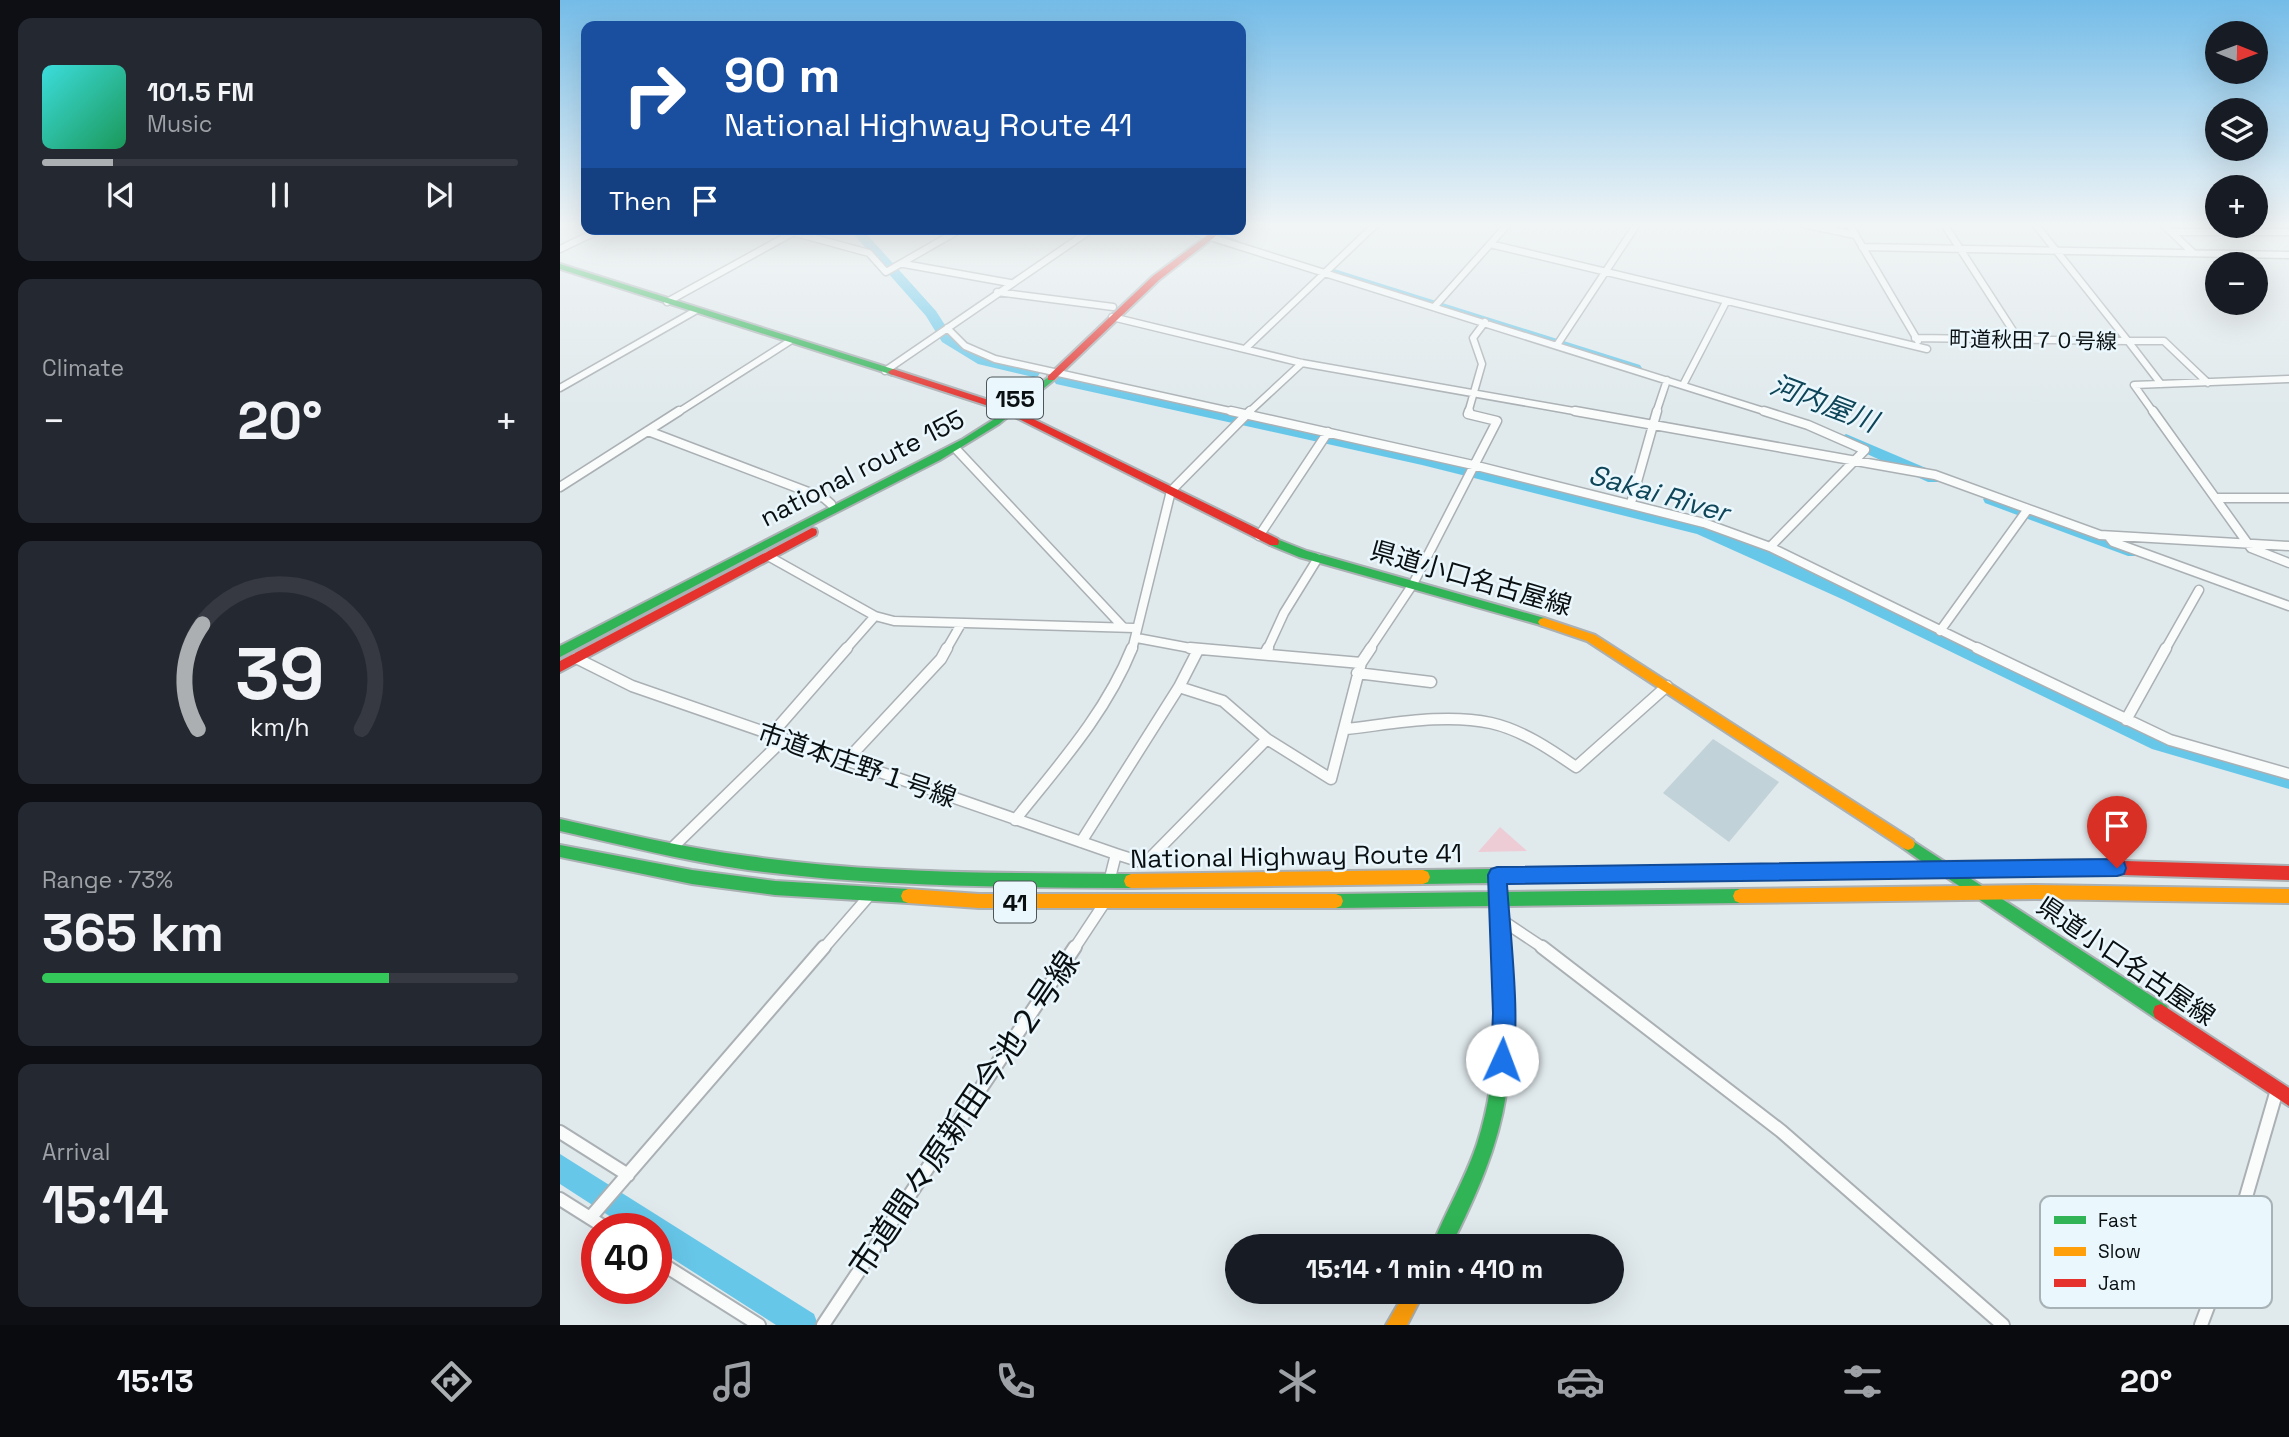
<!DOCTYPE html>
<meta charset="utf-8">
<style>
:root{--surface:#171b24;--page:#242831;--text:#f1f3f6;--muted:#9ea1a6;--line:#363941;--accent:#abafb2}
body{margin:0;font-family:"Space Grotesk","Noto Sans JP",sans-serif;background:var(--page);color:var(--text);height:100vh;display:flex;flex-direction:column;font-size:26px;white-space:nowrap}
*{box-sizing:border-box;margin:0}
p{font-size:23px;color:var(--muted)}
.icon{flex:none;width:38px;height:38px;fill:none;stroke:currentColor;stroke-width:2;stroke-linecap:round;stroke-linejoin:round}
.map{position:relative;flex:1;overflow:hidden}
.drawer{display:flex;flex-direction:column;gap:18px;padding:18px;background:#0d0f14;width:560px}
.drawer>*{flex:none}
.top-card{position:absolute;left:21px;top:21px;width:665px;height:214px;border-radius:14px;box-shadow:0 7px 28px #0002;background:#1a4fa0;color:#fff;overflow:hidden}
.needle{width:46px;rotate:91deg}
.tools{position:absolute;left:1645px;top:21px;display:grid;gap:14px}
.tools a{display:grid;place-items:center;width:63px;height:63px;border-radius:50%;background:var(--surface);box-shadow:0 7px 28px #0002;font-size:35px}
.speed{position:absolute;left:21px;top:1213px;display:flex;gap:14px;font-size:35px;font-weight:700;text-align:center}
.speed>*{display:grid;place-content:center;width:91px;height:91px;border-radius:50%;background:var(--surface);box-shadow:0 7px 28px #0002;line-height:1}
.speed .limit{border:10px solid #d22;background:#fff;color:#111}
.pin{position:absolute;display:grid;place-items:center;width:60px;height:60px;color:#fff;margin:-72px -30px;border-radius:50% 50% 50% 0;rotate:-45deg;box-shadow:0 0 7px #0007}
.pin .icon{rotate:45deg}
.me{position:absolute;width:77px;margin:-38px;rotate:2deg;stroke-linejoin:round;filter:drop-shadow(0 0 5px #0008)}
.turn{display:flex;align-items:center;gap:24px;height:147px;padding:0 28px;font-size:32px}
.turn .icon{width:91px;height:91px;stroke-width:2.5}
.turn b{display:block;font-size:49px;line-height:60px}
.then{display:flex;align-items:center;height:66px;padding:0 28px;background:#0003;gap:14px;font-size:26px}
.big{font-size:52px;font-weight:700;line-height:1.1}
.drawer .card{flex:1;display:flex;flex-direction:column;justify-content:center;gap:10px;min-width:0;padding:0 24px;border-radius:14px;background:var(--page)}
.drawer .dial{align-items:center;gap:0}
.dial svg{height:182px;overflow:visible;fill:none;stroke:var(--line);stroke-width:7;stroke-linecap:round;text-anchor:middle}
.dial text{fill:var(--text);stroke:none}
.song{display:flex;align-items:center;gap:21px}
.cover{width:84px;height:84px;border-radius:10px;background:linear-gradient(135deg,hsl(180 70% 55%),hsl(150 70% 35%))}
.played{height:7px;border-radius:4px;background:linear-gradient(90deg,var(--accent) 15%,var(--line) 15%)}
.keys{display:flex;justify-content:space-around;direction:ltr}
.heat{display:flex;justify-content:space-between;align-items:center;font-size:38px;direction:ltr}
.charge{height:10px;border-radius:5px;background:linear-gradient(90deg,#34c759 73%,var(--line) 0)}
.trip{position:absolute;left:665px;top:1234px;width:399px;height:70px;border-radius:35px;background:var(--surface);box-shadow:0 7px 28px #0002;font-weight:700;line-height:70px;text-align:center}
.tab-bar{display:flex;height:112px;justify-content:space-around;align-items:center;background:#090b0e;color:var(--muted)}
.tab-bar .icon{width:49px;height:49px}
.tab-bar .selected{color:var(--accent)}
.tab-bar b{font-size:32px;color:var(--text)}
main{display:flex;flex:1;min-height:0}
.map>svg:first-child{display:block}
</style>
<main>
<section class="drawer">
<div class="card">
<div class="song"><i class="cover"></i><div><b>101.5 FM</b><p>Music</p></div></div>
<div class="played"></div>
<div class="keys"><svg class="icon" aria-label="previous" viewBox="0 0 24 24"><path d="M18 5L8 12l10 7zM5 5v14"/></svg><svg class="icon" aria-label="pause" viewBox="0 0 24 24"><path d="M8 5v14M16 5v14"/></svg><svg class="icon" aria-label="next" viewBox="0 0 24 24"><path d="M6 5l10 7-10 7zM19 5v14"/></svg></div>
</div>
<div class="card"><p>Climate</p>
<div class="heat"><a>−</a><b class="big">20°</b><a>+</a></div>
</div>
<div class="card dial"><svg viewBox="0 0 100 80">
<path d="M14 69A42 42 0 1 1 86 69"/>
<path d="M14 69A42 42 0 0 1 16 23" stroke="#abafb2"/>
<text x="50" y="56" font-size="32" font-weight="700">39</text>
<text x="50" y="72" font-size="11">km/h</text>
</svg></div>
<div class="card"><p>Range · 73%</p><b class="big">365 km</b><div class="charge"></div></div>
<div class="card"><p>Arrival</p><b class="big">15:14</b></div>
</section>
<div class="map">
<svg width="1729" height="1325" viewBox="0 0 1729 1325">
<rect width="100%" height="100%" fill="#e0e9ec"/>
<path fill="#edccd5" d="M940 827 967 851 918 852Z"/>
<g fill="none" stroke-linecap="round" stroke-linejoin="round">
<path stroke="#67c7e9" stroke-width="5" d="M229 1316 230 1325"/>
<path fill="#67c7e9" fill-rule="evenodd" d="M289 229H302L376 311 392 336 428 358 478 370 480 373 478 376 473 377 418 364 382 342 366 316Z
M629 229H648L679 241 673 245Z
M771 268 1080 365 1082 368 1075 372 1070 371 766 275 765 272Z
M501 377 862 455 1148 525 1296 590 1604 736 1729 771V789L1592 749 1284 600 1137 534 862 465 496 384 494 381 496 378Z
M1286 434 1380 474 1382 478 1380 482H1368L1281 442 1278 439Z
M1431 493 1580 548 1583 552 1580 556H1568L1425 503 1423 499Z
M0 1154 254 1314 258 1325H216L96 1248V1228H68L0 1184Z"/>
</g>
<path fill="#c1d2d8" d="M1153 739 1219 782 1169 842 1103 793Z"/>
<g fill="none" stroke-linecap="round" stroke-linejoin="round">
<g stroke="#aab0b3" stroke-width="9">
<path id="street-far3" d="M1243 224 1295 235
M1289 224 1358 341
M1384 224 1459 340
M1603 224 1633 253
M221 229 309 253 326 272 401 229
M625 229 643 235
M1611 232H1729
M650 237 1210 413
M930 244 1367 349
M1302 247 1729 255
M0 249 42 229
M344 264 450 283
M437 292 553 307
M107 302 234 232
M875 306 948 224
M552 317 742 363 1025 413
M387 328 405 346 435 359 679 413
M1355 338 1568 341 1475 224
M1568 341H1604L1648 383
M1568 341 1601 384
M997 345 1077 224
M686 348 816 224
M325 371 532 229
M1123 385 1166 302
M0 388 135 311
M117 413 230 341
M688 413 742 363
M908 413 922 364 913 338 925 322
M1096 413 1107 380
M1594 413 1574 385 1729 379"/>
</g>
<g stroke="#aab0b3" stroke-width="11">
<path id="street-far2" d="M671 411 913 465 1144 523 1210 547 1421 650
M1015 411 1375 475 1540 535 1729 546
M1204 411 1248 425 1305 450 1210 547
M1593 411 1691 548 1729 563
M88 431 264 498 271 504
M396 449 563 627
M0 487 119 411
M1656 498H1729
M1071 503 1097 411
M699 536 768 432
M1549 537 1553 542 1729 606
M208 556 315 616 334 621 575 628
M1380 631 1468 509
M577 638 641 650
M285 650 315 616
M386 650 401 624
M572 650 611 491 690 411
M707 650 724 613 758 558
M809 650 853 584 937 421 908 414 909 411
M1605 650 1639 590"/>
</g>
<g stroke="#aab0b3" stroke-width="13">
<path id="street-far1" d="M630 648 801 663
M1417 648 1610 740 1729 774
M705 654 708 648
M16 658 72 686 556 854 549 882
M797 673 871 682
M619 687 663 701 707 739 771 779 801 663 811 648
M1566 720 1606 648
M786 729C832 724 884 713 931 723 962 730 990 749 1016 767L1107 686
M211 735 287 648
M286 761 381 659 387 648
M455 820C498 766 546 713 572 648
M521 842 619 687 638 650
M110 850 223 740
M556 854 578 861 590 858 707 739
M940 919 985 949
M263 949 309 896
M514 949 545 902"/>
</g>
<g stroke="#aab0b3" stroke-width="16">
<path id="street" d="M982 947 1221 1131 1443 1325
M0 1132 68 1175
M0 1199 46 1228
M30 1218 264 947
M96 1260 199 1325
M263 1325 515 947
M1641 1325 1674 1238 1717 1090"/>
</g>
<g stroke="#aab0b3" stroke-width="4">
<path id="fast" d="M0 264 336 370 338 372 333 375 330 374 0 269Z
M491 375 496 378 494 380 439 424 380 460 222 540 0 657V646L403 439 433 420Z
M714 538 747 551 984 618 990 622 984 626 739 557 710 545 709 542 710 539Z
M0 819C62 833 125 848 188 856 315 874 443 873 571 874L576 876 578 881 576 886 571 888C443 887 315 887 188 870 125 861 62 845 0 831Z
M1348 838 1607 1006 1609 1012 1607 1018 1601 1020 1595 1018 1380 873 1375 876 945 882V892L1180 889 1185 891 1187 896 1185 901 1180 903 946 906C951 969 957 1032 946 1094 938 1148 915 1198 891 1246H872C886 1211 905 1180 917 1144 942 1067 937 986 932 906L776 908 771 906 769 901 771 896 776 894 931 892 930 883 863 884 858 882 856 877 858 872 863 870 1364 863 1343 848 1341 844 1343 840Z
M0 845 132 870 215 881 348 889 353 891 355 896 353 901 348 903 215 895 132 884 0 857Z"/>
</g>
<g stroke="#aab0b3" stroke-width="4">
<path id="slow" d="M984 618 1035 635 1353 840 1355 844 1353 848 1348 850 1343 848 1027 641 980 625 978 622 980 619Z
M863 870 868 872 870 877 868 882 863 884 571 888 566 886 564 881 566 876 571 874Z
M1476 885 1729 889V903L1476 899 1180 903 1175 901 1173 896 1175 891 1180 889Z
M348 889 419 894H776L781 896 783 901 781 906 776 908H419L348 903 343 901 341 896 343 891Z
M845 1292H864L847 1325H826Z"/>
</g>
<g stroke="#aab0b3" stroke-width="4">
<path id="jam" d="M656 229H665L599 280 494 380H488V376L593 276Z
M333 369 447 406 718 539 719 542 718 545H710L441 410 330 374 328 372Z
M252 528 256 529 257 532 256 535 0 672V661Z
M1531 860 1729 866V880L1531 874 1375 876 1370 874 1368 869 1370 864 1375 862Z
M1601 1004 1729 1088V1106L1595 1018 1593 1012 1595 1006Z"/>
</g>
<use href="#street-far3" stroke="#fafcfc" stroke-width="6"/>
<use href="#street-far2" stroke="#fafcfc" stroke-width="8"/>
<use href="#street-far1" stroke="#fafcfc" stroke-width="10"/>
<use href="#street" stroke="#fafcfc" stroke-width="12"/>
<use href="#fast" fill="#30b455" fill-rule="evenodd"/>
<use href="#slow" fill="#ff9f0a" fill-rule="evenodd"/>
<use href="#jam" fill="#e5322d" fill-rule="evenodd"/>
</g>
<linearGradient id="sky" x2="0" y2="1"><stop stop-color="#74bce8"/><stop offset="0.55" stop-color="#f1f5f6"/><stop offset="1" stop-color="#f1f5f6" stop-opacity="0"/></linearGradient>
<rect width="1729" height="409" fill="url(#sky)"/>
<path fill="#1a73e8" stroke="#114b97" stroke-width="2" d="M1557 859 1564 862 1566 868 1564 874 1557 876 947 884C949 923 963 1036 950 1067L942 1070 934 1067 931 1060 933 1013 928 875 931 869 937 867Z"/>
<g text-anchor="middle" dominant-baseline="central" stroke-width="5" stroke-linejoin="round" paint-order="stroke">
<g font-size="21" fill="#0a1012" stroke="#eaf7fd">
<text transform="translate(1473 340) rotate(1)">町道秋田７０号線</text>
</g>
<g fill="#eaf7fd" stroke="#4d5558" stroke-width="2">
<rect x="427" y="377.5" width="56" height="41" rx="5"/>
<rect x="434" y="881.5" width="42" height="41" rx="5"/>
</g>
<g font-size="24" font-weight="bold" fill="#0a1012">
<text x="455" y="398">155</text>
<text x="455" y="902">41</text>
</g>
<g font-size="26" fill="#0a1012" stroke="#eaf7fd">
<text transform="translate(302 468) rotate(-27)">national route 155</text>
<text transform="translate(911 578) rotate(16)">県道小口名古屋線</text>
<text transform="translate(297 765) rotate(19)">市道本庄野１号線</text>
<text transform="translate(736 856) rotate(-1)">National Highway Route 41</text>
<text transform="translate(1566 961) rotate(34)">県道小口名古屋線</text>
</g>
<g font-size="28" font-style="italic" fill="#0e4559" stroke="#eaf7fd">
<text transform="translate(1264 403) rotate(21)">河内屋川</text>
<text transform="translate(1099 493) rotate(16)">Sakai River</text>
</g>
<g font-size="32" fill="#0a1012" stroke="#eaf7fd">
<text transform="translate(404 1114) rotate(-56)">市道間々原新田今池２号線</text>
</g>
</g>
<rect x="1480" y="1196" width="232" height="112" rx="10" fill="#eaf7fd" stroke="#a7b2b6" stroke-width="2"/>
<rect x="1494" y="1216" width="32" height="8" fill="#30b455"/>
<rect x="1494" y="1247" width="32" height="9" fill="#ff9f0a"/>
<rect x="1494" y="1279" width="32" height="8" fill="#e5322d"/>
<g font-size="19" fill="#0a1012">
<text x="1538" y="1227">Fast</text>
<text x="1538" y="1258">Slow</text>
<text x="1538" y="1290">Jam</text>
</g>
</svg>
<div class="tools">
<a><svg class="needle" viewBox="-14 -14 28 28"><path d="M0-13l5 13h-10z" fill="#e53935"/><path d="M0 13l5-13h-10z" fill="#9ea1a6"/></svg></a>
<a><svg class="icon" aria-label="layers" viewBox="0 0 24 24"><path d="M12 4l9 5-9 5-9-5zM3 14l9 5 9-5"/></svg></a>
<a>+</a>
<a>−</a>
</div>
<div class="speed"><div class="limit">40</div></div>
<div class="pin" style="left:1557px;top:868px;background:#d93025"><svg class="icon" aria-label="arrive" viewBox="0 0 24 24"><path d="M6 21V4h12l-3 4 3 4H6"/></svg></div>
<svg class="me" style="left:942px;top:1060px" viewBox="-20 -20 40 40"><circle r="19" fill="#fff"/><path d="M0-13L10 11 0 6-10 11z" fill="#1a73e8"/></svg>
<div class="trip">15:14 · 1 min · 410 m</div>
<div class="top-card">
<div class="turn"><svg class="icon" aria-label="right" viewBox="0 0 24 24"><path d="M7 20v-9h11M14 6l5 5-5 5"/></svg><div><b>90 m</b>National Highway Route 41</div></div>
<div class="then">Then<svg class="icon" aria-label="arrive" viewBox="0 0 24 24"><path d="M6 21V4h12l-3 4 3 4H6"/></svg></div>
</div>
</div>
</main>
<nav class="tab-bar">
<b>15:13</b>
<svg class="icon selected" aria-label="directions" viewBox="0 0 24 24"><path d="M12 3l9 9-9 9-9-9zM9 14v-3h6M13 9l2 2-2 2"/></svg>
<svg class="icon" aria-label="music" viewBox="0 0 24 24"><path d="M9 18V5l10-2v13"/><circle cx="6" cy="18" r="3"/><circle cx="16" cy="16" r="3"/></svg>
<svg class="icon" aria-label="phone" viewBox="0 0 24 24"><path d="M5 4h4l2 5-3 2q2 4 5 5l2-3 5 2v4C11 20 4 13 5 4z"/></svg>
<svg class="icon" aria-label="climate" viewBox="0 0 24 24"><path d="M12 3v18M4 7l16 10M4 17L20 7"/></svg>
<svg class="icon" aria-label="car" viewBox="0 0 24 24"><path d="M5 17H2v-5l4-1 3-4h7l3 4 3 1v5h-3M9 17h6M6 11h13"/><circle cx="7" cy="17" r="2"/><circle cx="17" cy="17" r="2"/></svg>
<svg class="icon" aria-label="filters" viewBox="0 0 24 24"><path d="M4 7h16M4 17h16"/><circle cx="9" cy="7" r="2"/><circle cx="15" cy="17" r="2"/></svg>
<b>20°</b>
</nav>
